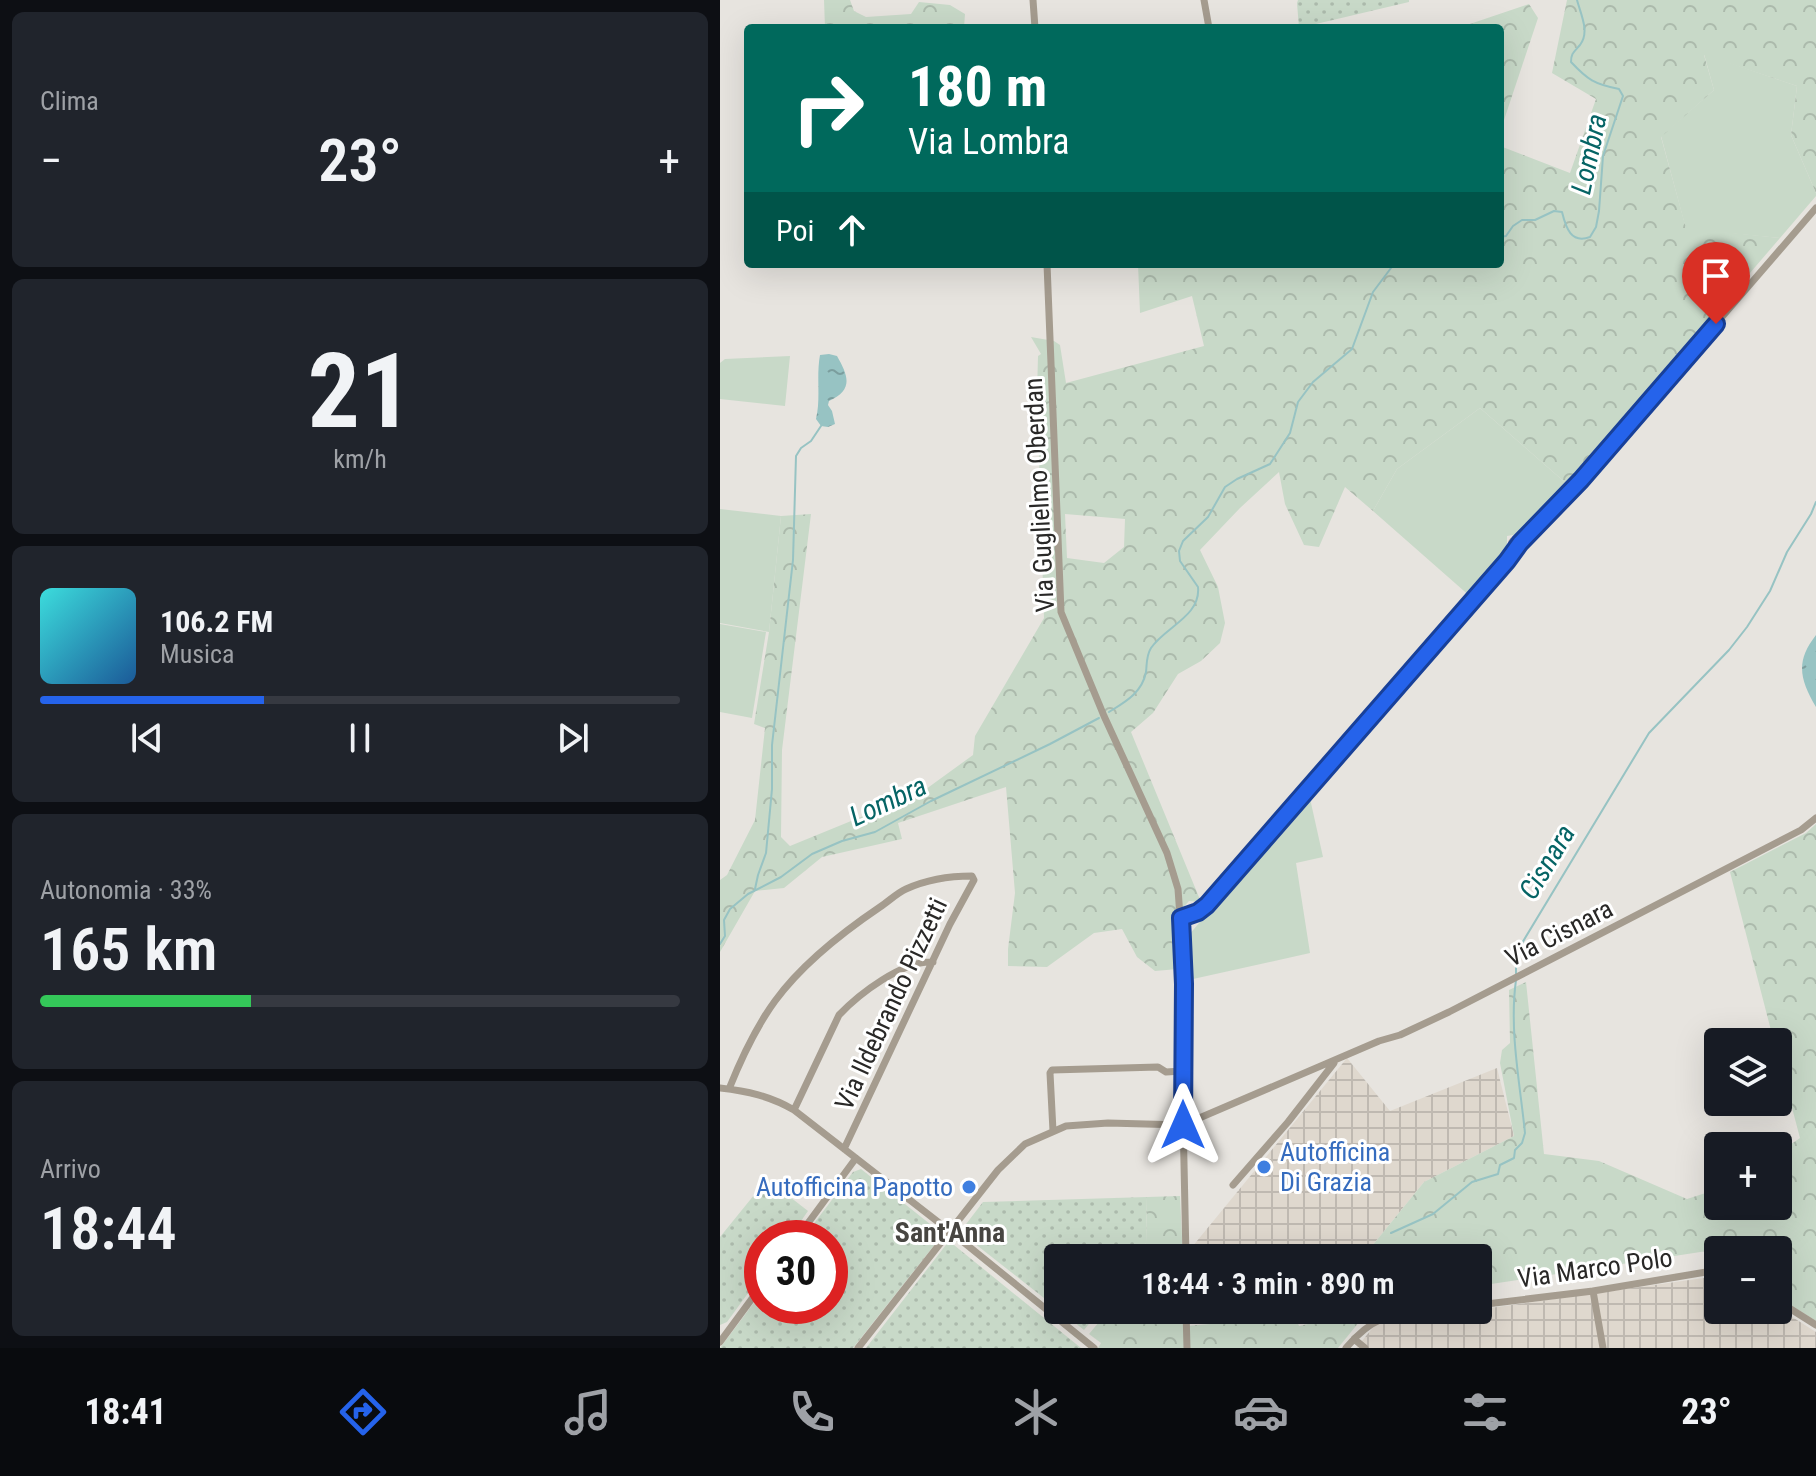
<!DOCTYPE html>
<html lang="it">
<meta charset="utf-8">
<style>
:root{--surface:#171b24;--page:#20242c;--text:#f1f3f6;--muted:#9ea1a6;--line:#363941;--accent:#2563eb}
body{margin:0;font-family:"Roboto Condensed",sans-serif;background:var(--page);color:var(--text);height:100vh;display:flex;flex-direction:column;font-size:30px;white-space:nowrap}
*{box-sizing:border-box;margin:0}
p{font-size:26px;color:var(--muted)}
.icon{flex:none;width:44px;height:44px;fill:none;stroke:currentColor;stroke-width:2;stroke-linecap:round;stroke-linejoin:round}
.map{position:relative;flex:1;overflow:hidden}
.side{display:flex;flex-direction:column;gap:12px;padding:12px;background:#0d0f14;width:720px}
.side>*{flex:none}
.guide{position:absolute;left:24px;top:24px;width:760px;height:244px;border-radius:8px;box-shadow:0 8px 32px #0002;background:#00695c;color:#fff;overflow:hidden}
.buttons{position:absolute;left:984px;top:1028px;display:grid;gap:16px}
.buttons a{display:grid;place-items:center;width:88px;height:88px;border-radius:8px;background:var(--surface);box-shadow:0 8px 32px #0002;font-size:40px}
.speed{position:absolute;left:24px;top:1220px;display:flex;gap:16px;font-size:40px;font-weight:700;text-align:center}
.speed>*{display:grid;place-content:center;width:104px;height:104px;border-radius:50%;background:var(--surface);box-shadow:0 8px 32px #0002;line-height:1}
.speed .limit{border:12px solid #d22;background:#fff;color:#111}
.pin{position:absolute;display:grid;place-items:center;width:68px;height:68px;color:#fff;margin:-82px -34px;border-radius:50% 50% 50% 0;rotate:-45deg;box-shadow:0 0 8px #0007}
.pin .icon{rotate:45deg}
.me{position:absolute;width:88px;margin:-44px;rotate:0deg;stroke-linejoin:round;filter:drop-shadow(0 0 6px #0008)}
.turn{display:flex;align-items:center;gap:28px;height:168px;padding:0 32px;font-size:36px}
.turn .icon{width:104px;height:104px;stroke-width:2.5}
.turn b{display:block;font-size:56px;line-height:68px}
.then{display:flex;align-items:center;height:76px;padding:0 32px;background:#0003;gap:16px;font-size:30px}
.big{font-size:60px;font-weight:600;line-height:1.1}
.side .card{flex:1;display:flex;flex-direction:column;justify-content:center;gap:12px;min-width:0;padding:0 28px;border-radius:12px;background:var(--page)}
.side .dial{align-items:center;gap:0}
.dial b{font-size:104px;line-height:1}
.song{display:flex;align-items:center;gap:24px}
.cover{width:96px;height:96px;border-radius:12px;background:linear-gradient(135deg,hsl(180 70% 55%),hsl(210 70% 35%))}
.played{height:8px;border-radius:4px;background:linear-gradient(90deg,var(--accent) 35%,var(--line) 35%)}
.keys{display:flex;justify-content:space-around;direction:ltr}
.heat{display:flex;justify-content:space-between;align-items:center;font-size:44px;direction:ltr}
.charge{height:12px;border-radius:6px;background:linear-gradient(90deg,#34c759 33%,var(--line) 0)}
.trip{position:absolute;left:324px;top:1244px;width:448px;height:80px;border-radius:8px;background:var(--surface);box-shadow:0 8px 32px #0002;font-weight:600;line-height:80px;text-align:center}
.menu{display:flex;height:128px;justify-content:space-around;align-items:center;background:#090b0e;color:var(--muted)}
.menu .icon{width:56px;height:56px}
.menu .active{color:var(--accent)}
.menu b{font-size:36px;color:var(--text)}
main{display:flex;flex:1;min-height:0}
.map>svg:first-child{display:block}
</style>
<main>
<section class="side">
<div class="card"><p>Clima</p>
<div class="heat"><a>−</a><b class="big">23°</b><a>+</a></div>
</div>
<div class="card dial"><b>21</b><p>km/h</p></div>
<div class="card">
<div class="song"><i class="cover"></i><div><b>106.2 FM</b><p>Musica</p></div></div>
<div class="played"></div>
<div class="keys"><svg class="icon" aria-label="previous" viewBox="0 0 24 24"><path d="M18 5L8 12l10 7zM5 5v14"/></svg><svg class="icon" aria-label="pause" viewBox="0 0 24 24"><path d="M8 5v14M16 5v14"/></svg><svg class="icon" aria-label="next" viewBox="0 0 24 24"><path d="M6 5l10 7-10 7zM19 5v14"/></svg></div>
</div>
<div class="card"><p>Autonomia · 33%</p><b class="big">165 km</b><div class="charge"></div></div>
<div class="card"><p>Arrivo</p><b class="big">18:44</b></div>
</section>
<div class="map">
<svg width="1096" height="1348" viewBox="0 0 1096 1348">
<defs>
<pattern id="industrial-grid" width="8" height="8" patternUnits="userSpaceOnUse" patternTransform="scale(2)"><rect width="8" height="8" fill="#dfd8ce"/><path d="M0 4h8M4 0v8" fill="none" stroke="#bfb9b1"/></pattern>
<pattern id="forest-crowns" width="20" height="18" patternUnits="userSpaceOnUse" patternTransform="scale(2)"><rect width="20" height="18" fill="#c8d9c8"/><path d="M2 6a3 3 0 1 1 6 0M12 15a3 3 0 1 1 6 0" fill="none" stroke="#acbaac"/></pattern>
<pattern id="garden-dots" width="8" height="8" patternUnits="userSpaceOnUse" patternTransform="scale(2)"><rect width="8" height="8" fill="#c8d9c8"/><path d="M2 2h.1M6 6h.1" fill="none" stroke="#acbaac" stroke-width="1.8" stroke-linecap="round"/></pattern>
<pattern id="water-ripples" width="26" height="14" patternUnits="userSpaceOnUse" patternTransform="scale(2)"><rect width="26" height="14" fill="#97c3c3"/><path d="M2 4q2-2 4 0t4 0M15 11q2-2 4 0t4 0" fill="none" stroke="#7b9e9e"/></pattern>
</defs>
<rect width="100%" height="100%" fill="#e7e4df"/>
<path fill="url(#industrial-grid)" d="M627 1058 670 1111 777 1068 794 1136 704 1182 652 1246 611 1258H473L472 1247Z
M998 1276V1310H1058V1308L1096 1332V1348H636L656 1324Z"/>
<path fill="#c8d9c8" d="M984 54 1077 86 1071 135 1096 193V196L1060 238 966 229 941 136 994 90Z
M70 356 65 406 0 399V363L5 359Z
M760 408 848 485 810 532 787 536V558L752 598 653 511 677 469Z
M0 509 61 516 49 632 0 623Z
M0 624 46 632 32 718 0 712Z
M589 794 603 857 576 863 590 953 473 979 467 975 468 936Z"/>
<path fill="url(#forest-crowns)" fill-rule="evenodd" d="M104 0H130L134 11 146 17 191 14 199 2 230 5 245 14 244 28H105Z
M847 0H1096V193L1071 135 1077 86 984 55 994 90 941 137 966 228 1060 238 848 485 760 408 677 469 653 511 625 487 599 547 584 545 565 504 559 472 520 508 480 550 498 587 505 623 500 643 481 661 458 674 433 713 411 732 481 902 469 901 458 913V969L435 971 417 957 402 929 374 933 327 967 288 966V949L295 893 286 787 178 823 182 839 102 857 64 888 35 891 0 952V880L7 875 35 820 45 728 34 724 49 632 61 516 91 514 62 750 61 837 70 846 202 792 253 755 255 736 324 618 317 393 318 356 321 354 311 337 334 341 340 345 346 383 484 346 472 296 420 313 418 264H780V146L850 173 876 99 832 73ZM345 514 405 519 404 547 384 563 347 558Z
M809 4 818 18 780 132V28H738Z
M1096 824V1321L1058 1297V1250H998V1258L987 1251 758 1286V1258H611L652 1246 704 1182 794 1136 780 1063 782 1050 790 1043 789 990 806 982 824 1154 879 1161 967 1199 998 1189V1206H1058V1153L1080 1138 1058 1055V1042H1054L1010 872 1086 833Z
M460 1196 463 1258H422L426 1243 427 1197Z
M389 1310H465L466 1326 502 1323V1310H601L567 1315 568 1322 577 1321 579 1326 615 1318 644 1316 618 1348H378L381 1343 369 1334Z"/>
<path fill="url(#garden-dots)" d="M578 0H689V2L579 28 577 3Z
M141 1169 220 1232V1238L133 1348H0L42 1292V1306H110V1238H83L133 1172Z
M47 1179 88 1211 69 1238H42V1274L7 1322 0 1325V1237Z
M427 1197 426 1243 422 1258H338V1309L240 1232 263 1202Z
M229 1241 361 1348H146Z
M339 1310H380L364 1330Z"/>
<path fill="url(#water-ripples)" d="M109 354 117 356C129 377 133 390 109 401L108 405 112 411 115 424 108 427 101 426 96 419C101 398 96 377 100 355Z
M1096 635V707C1080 679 1075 662 1096 635Z"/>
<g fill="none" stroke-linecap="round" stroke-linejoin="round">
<path stroke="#97c3c3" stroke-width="2" d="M780 237 786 236 793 226 802 220H815L834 211 842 212C846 228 851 244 870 237L876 227 879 211 883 156 903 96 899 89C874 84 868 80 851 62 851 53 854 52 860 45 870 32 861 15 857 0
M389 712C405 702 422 693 426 672 427 664 426 656 431 648 445 627 481 616 478 587L460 561 459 551 463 541 488 517 505 487 517 479 550 464 570 433 578 402 593 382 632 349 653 292 674 264
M35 889 38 875 46 853 52 789V745L73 560 76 456 81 448 91 441 101 426
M0 944 5 936 4 920 10 909 28 894 61 877 92 854 122 841 155 832 211 801 330 744 379 718
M796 974V953L929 733 1009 650 1027 627 1050 591 1067 552 1091 514 1096 502
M671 1233 713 1214 752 1182 778 1174 780 1165 794 1158 795 1150 802 1143 805 1133C800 1083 789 1030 796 980"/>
<path stroke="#a59c8f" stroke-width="7" d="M313 0 315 28
M484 0 489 28
M327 264 341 612 384 716 447 853 458 889 464 972 462 1068 466 1258
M791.5 544a4.5 4.5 0 1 1 9 0a4.5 4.5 0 1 1-9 0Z
M800 543 861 480 1096 208
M461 918 478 912 487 905 787 561 796 549
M0 1088C27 1091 50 1096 74 1110L231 1232 374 1348
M9 1089C21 1059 36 1027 55 1001 82 964 123 932 160 907 169 901 177 893 186 889 208 879 229 876 252 876L254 880 230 924 124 1149
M74 1110 119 1015C139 994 183 960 213 962
M333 1131 330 1073 332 1070 438 1067 446 1072 462 1071
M513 1185 568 1122 614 1063
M77 1238 136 1158
M873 1291 883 1348
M1058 1301 1096 1325
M758 1305 873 1291 998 1270
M466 1310 467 1348
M634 1339 645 1348
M0 1342 42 1285
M138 1348 278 1170 305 1144 346 1126 388 1123 463 1125 659 1041 680 1035 729 1012 1081 830 1096 818
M626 1348C655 1313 673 1315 715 1310"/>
</g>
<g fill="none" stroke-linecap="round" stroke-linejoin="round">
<g stroke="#184099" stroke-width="20">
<path id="route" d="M463 1125 464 984 461 918 478 912 487 905 787 561 800 543 861 480 996 324"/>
</g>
<use href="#route" stroke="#2563eb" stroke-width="14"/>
</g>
<g fill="#3f7fe0" stroke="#fff" stroke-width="3">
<circle cx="544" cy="1167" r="8"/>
<circle cx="249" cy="1187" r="8"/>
</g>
<g text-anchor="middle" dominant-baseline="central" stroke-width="6" stroke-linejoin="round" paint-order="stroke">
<g font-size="26" fill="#292827" stroke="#fff">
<text transform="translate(319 495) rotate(-93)">Via Guglielmo Oberdan</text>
<text transform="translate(839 933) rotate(-27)">Via Cisnara</text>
<text transform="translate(171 1004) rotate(-65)">Via Ildebrando Pizzetti</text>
<text transform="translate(875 1268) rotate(-8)">Via Marco Polo</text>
</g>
<g font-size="26" fill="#366cbe" stroke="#fff" text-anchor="start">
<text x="560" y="1152">Autofficina<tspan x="560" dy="30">Di Grazia</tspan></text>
<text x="233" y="1187" text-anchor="end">Autofficina Papotto</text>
</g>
<g font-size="28" font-style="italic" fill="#056465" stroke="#fff">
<text transform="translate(869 154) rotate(-78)">Lombra</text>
<text transform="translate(168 801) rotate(-25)">Lombra</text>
<text transform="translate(827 862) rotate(-59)">Cisnara</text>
</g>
<g font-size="28" font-weight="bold" fill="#474541" stroke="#fff">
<text x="230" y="1232">Sant'Anna</text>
</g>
</g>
</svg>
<div class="buttons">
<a><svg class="icon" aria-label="layers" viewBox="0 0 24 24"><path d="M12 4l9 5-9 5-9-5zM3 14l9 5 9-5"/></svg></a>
<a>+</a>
<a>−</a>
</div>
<div class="speed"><div class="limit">30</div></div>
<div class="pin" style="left:996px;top:324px;background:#d93025"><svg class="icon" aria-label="arrive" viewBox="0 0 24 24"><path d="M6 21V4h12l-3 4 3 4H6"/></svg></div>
<svg class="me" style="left:463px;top:1125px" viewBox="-20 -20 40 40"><path d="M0-17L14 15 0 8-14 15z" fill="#2563eb" stroke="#fff" stroke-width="4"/></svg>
<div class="trip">18:44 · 3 min · 890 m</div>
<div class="guide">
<div class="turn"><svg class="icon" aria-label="right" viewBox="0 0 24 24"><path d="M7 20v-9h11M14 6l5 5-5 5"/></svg><div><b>180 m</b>Via Lombra</div></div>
<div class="then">Poi<svg class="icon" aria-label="ahead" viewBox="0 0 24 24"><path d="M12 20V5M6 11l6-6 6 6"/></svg></div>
</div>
</div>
</main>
<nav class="menu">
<b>18:41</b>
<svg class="icon active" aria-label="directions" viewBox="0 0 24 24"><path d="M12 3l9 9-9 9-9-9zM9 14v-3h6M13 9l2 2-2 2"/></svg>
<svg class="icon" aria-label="music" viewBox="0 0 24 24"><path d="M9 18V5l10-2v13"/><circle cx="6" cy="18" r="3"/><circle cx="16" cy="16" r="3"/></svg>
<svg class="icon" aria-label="phone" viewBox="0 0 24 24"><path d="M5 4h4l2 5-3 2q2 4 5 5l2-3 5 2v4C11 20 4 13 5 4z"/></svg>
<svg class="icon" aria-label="climate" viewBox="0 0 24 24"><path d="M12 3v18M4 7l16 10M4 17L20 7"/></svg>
<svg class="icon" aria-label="car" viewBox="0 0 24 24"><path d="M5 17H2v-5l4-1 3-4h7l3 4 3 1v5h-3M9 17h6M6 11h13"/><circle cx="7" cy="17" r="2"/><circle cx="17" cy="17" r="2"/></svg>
<svg class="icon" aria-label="filters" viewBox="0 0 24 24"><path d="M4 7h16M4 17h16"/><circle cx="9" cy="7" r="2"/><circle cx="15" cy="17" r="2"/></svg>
<b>23°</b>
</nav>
